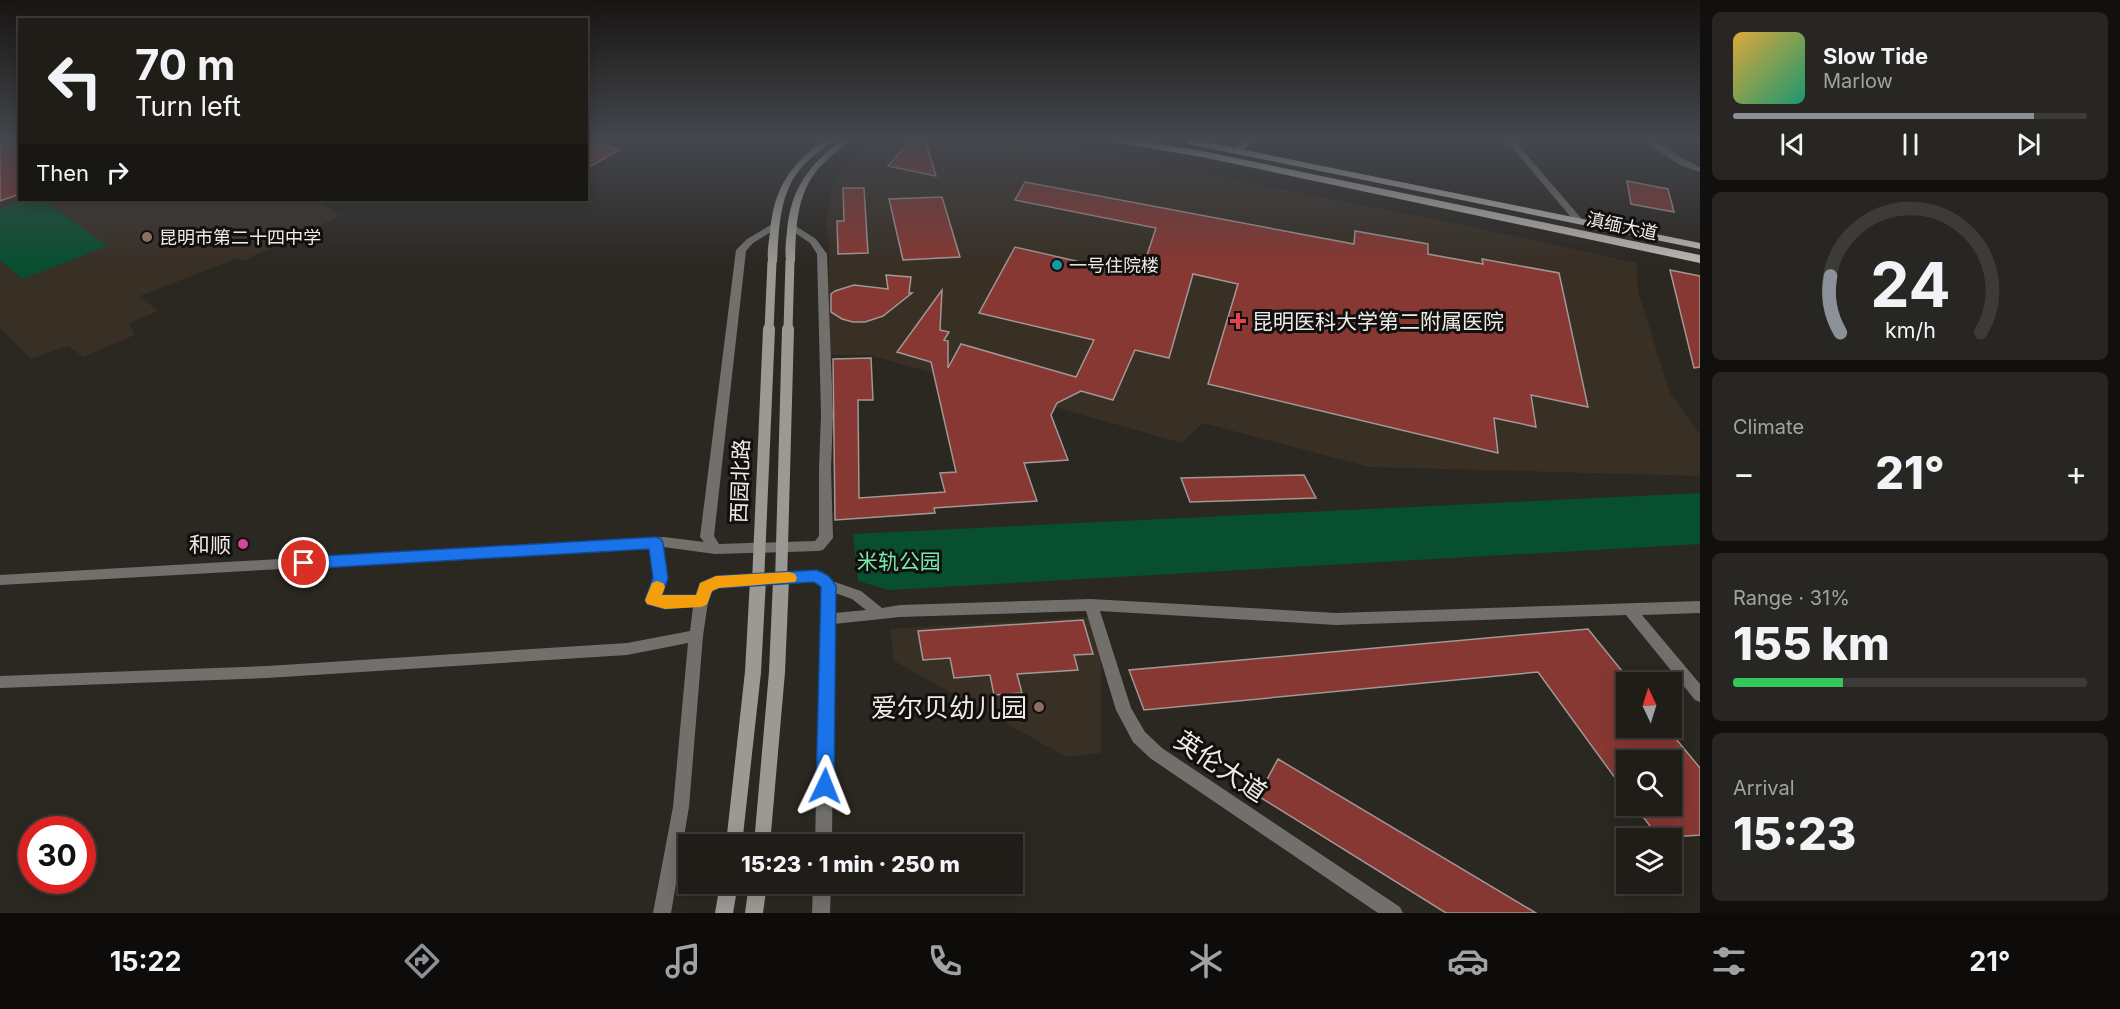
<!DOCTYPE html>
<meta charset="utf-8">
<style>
:root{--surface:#201d19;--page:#282622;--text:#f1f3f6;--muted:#a2a2a2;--line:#3d3b38;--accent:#8c9099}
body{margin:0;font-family:Inter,"Noto Sans SC",sans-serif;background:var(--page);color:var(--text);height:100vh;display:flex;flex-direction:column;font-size:22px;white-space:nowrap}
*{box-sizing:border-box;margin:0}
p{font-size:20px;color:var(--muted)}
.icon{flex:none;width:33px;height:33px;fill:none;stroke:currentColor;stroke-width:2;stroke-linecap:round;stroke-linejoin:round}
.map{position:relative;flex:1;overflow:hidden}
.sheet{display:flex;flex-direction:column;gap:12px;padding:12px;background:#12100e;width:420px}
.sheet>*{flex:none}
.top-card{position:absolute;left:18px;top:18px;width:570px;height:183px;border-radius:0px;box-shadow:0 3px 15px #0003,0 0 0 2px var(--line);background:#201d19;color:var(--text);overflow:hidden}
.needle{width:39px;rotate:356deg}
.buttons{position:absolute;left:1616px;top:672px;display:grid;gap:12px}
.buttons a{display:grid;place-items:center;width:66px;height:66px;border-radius:0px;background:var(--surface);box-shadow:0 3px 15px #0003,0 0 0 2px var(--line);font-size:30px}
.speed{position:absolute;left:18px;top:816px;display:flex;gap:12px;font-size:30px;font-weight:700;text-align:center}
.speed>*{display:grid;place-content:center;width:78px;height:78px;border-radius:50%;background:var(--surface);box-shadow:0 3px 15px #0003,0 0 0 2px var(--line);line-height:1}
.speed .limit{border:9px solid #d22;background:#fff;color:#111}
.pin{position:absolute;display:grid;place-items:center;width:51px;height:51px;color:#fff;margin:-26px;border:3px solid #fff;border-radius:50%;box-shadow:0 2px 6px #0007}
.me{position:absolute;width:66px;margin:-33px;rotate:2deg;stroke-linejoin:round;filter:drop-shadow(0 0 4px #0008)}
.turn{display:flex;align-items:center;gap:21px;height:126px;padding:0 18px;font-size:27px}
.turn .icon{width:78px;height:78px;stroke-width:2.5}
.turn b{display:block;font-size:42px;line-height:51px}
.then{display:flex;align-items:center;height:57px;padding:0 18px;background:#0003;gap:12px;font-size:22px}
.big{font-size:45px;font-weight:800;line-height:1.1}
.sheet .tile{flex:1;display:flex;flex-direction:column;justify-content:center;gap:9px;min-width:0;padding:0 21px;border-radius:9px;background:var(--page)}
.sheet .dial{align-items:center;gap:0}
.dial svg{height:156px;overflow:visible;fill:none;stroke:var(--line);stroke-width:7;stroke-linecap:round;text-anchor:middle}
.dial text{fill:var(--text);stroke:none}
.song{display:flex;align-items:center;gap:18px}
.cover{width:72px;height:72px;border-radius:9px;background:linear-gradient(135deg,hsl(40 70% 55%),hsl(160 70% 35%))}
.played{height:6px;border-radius:3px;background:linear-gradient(90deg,var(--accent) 85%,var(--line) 85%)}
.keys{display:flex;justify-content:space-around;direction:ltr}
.heat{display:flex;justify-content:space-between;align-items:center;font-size:33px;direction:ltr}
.charge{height:9px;border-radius:4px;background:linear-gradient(90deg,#34c759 31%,var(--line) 0)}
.trip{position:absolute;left:678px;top:834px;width:345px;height:60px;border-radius:0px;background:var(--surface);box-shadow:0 3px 15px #0003,0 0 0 2px var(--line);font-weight:800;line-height:60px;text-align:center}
.tab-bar{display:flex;height:96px;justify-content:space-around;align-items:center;background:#0d0c0a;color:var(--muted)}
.tab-bar .icon{width:42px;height:42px}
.tab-bar .current{color:var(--accent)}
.tab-bar b{font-size:27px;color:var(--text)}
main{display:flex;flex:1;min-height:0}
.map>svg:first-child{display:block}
</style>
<main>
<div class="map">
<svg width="1700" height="913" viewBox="0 0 1700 913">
<rect width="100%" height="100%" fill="#2b2721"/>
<path fill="#382f25" d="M0 139H19L20 200H317L340 216 243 261 238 258 140 296 158 311 129 323 135 335 83 357 68 346 31 359 0 328Z
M877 139H1027L1473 227 1637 263 1638 291 1670 393 1700 434V476L1369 467 1203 423 1182 443 869 355H829V246L826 224 833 184 847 165Z
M1089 617 1101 659V753L1066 757 894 661 890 629Z"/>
<path fill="#084f30" d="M26 200H43L107 246 23 279 0 260V209Z
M1700 493V544L888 590 858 581 853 534Z"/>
<path fill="#883832" stroke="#a19796" stroke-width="1.5" d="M0 139H20V194L0 201Z
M911 140 926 143 936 176 888 166Z
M594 143 619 150 586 169V147Z
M1627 181 1668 189 1674 212 1631 204Z
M1025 182 1354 244 1355 231 1428 244V254L1483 264 1482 259 1559 273 1588 407 1531 395 1536 427 1494 418 1498 453 1208 384 1238 284 1193 274 1169 358 1135 350 1113 400 1081 391 1057 403 1051 415 1068 460 1024 463 1037 501 934 508 935 513 835 520 833 359 871 358 873 400H858L859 498 945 492 940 473 956 472 931 362 897 352 942 290 940 330 949 332 944 340 948 341V368L961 344 1076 377 1094 340 979 313 1015 247 1137 275 1143 258H1146L1156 228 1015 200Z
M843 188H864L868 253 838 254 837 221H844Z
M942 197 960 257 903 260 889 199Z
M1670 270 1700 276V367L1694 368Z
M886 275 911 277 909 293H912L883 316 865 322H853L842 319 831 312V294L835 291 854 285 888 289Z
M1304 475 1316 498 1190 502 1181 478Z
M1083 620 1093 654 1074 655 1078 670 1017 674 1022 693 994 695 990 675 954 678 950 658 923 660 918 631Z
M1588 629 1626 676V728H1667L1700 768V835L1659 838 1635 806H1671V760H1626V793L1538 672 1144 710 1129 670Z
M1278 759 1536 913H1446L1258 796Z"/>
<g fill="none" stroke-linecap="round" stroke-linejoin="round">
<path fill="#71706d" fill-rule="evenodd" d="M1505 139H1513L1581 218V222H1575Z
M1640 139C1657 138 1682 160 1700 167V172L1680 165Z
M774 223 778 226 777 228 753 243 746 251 714 536 719 544 815 541 819 536V468L821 415 817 254 810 243 788 228 787 226 791 223 816 239 827 254 833 415 831 468 833 538 823 550 818 551 715 554 663 547 667 578 661 596H695L701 584 716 577 816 571 829 576 832 581 861 591 882 608 900 605 1091 599 1336 613 1700 601V613L1642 615 1700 684V702L1695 700 1626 615 1336 625 1100 611 1131 708 1145 732 1162 748 1400 907 1403 913H1378L1150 758 1133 742 1116 710 1086 611 900 617 834 624 832 844H815L821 587 814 581 718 587 709 595 703 636 689 807 671 913H653L673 807 688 643 627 655 267 678 0 688V676L267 666 627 643 690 631 693 607 665 608 648 604 646 600 653 578 650 548 0 585V575L664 537 704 542 700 537 736 250 747 239ZM835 593 852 599 866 610 835 613Z
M813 884H831L830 913H812Z"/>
<path fill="#9b9994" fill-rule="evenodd" d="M824 139H833C823 149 811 157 801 168 779 194 779 229 777 262L772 265 769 264C766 255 769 242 770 232 774 187 790 166 824 139Z
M842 139H851C841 149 829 157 819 168 796 194 796 228 795 261L793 263H787C784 254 786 241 787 231 791 187 809 166 842 139Z
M1247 139H1255L1241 152H1235V148Z
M720 884H738L733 913H715Z
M749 884H767L763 913H745Z"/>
<path fill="#bcb9b2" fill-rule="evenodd" d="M1109 139H1130L1207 152 1700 255V263L1207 158 1114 142Z
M1191 139 1700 243V249L1188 144 1186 142Z"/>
<path stroke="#9b9994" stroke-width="9" d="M769 330 772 262
M788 330 790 261"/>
<path stroke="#9b9994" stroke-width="12" d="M758 582 769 329
M781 582 788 329"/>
<path stroke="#9b9994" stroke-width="16" d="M734 844 753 672 758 580
M762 844 777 672 781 580"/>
</g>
<linearGradient id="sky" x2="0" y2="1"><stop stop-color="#181512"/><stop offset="0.52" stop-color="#44474e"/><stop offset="1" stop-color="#44474e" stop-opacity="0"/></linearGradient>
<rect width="1700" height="267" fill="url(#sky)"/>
<path fill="#1a73e8" stroke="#114b97" stroke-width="1.5" d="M656 537 661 539 663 543 668 578 662 595H696L700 583 716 576 816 570C826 573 831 577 836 586L834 786 831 792 825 795 818 792 816 786 821 587 814 582 719 588 712 591 707 605 665 609 647 604 645 600 653 578 649 549 304 569 299 567 297 563 299 558 304 557Z"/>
<path fill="#f59e0b" d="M789 572 795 574 797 578 795 582 719 588 712 591 707 605 701 607 665 609 647 604 645 600 652 583 657 581 663 583 665 587 662 595H696L700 583 716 576Z"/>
<g fill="#8d6e63" stroke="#12100e" stroke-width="2">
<circle cx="147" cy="237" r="6"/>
<circle cx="1039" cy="707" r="6"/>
</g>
<circle fill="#0f9aa8" stroke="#12100e" stroke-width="2" cx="1057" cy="265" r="6"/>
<path fill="#e0444e" stroke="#12100e" stroke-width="2" d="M1235 312h6v6h6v6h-6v6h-6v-6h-6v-6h6z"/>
<circle fill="#d1479c" stroke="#12100e" stroke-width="2" cx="243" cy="544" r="6"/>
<g text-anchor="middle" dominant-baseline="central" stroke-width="6" stroke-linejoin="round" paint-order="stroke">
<g font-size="18" fill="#eeebe7" stroke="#12100e">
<text transform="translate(1622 226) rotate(12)">滇缅大道</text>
</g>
<g font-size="18" fill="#eeebe7" stroke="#12100e" text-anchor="start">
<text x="159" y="237">昆明市第二十四中学</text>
<text x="1069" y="265">一号住院楼</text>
</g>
<g font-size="21" fill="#eeebe7" stroke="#12100e" text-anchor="start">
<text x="1252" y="321">昆明医科大学第二附属医院</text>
<text x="231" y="544" text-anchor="end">和顺</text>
</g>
<g font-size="21" fill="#eeebe7" stroke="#12100e">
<text transform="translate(740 481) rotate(-88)">西园北路</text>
</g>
<g font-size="21" fill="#74eaab" stroke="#12100e">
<text x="899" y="561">米轨公园</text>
</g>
<g font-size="26" fill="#eeebe7" stroke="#12100e" text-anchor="end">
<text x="1027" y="707">爱尔贝幼儿园</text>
</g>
<g font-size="26" fill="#eeebe7" stroke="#12100e">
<text transform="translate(1221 766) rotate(34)">英伦大道</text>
</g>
</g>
</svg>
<div class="buttons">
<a><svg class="needle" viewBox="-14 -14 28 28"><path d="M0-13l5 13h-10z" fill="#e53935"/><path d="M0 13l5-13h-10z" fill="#a2a2a2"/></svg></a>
<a><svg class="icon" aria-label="search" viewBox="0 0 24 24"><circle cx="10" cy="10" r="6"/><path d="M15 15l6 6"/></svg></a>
<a><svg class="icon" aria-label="layers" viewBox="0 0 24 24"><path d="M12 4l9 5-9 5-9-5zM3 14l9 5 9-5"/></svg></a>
</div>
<div class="speed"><div class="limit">30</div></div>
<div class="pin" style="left:304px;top:563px;background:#d93025"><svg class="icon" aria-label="arrive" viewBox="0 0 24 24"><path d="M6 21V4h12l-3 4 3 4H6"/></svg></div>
<svg class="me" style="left:825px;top:786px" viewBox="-20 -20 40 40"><path d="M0-17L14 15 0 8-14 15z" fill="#1a73e8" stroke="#fff" stroke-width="4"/></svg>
<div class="trip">15:23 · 1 min · 250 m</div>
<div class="top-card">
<div class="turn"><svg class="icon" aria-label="left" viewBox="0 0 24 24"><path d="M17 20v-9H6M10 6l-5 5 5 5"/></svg><div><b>70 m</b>Turn left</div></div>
<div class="then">Then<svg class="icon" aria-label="right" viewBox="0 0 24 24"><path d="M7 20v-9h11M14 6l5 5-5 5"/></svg></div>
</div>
</div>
<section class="sheet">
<div class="tile">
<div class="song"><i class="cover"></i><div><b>Slow Tide</b><p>Marlow</p></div></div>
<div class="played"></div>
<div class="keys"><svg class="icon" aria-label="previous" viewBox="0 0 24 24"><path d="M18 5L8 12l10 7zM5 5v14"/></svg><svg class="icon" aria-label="pause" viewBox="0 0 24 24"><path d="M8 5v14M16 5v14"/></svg><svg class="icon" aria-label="next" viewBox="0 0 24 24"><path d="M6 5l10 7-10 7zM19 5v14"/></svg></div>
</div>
<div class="tile dial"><svg viewBox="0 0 100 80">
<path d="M14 69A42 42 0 1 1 86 69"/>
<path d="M14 69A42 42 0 0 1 9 40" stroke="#8c9099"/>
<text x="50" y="56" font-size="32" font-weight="700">24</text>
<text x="50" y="72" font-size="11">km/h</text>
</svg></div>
<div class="tile"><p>Climate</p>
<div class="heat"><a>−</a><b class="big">21°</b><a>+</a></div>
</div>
<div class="tile"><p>Range · 31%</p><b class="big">155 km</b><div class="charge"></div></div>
<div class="tile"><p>Arrival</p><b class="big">15:23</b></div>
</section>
</main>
<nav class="tab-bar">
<b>15:22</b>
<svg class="icon current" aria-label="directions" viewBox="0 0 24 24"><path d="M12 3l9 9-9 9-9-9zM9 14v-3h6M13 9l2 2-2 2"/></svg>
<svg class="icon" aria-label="music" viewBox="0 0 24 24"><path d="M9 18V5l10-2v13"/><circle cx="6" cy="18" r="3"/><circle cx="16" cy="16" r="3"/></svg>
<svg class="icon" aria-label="phone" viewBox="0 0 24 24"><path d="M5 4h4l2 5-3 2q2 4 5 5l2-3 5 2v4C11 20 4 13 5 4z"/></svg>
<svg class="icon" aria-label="climate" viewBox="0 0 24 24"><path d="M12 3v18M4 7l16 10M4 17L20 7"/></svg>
<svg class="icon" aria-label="car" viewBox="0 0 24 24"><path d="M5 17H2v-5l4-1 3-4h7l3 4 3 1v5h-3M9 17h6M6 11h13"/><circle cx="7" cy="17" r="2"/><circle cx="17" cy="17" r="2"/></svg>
<svg class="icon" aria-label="filters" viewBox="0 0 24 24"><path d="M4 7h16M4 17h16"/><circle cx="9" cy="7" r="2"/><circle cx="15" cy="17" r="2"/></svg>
<b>21°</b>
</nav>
